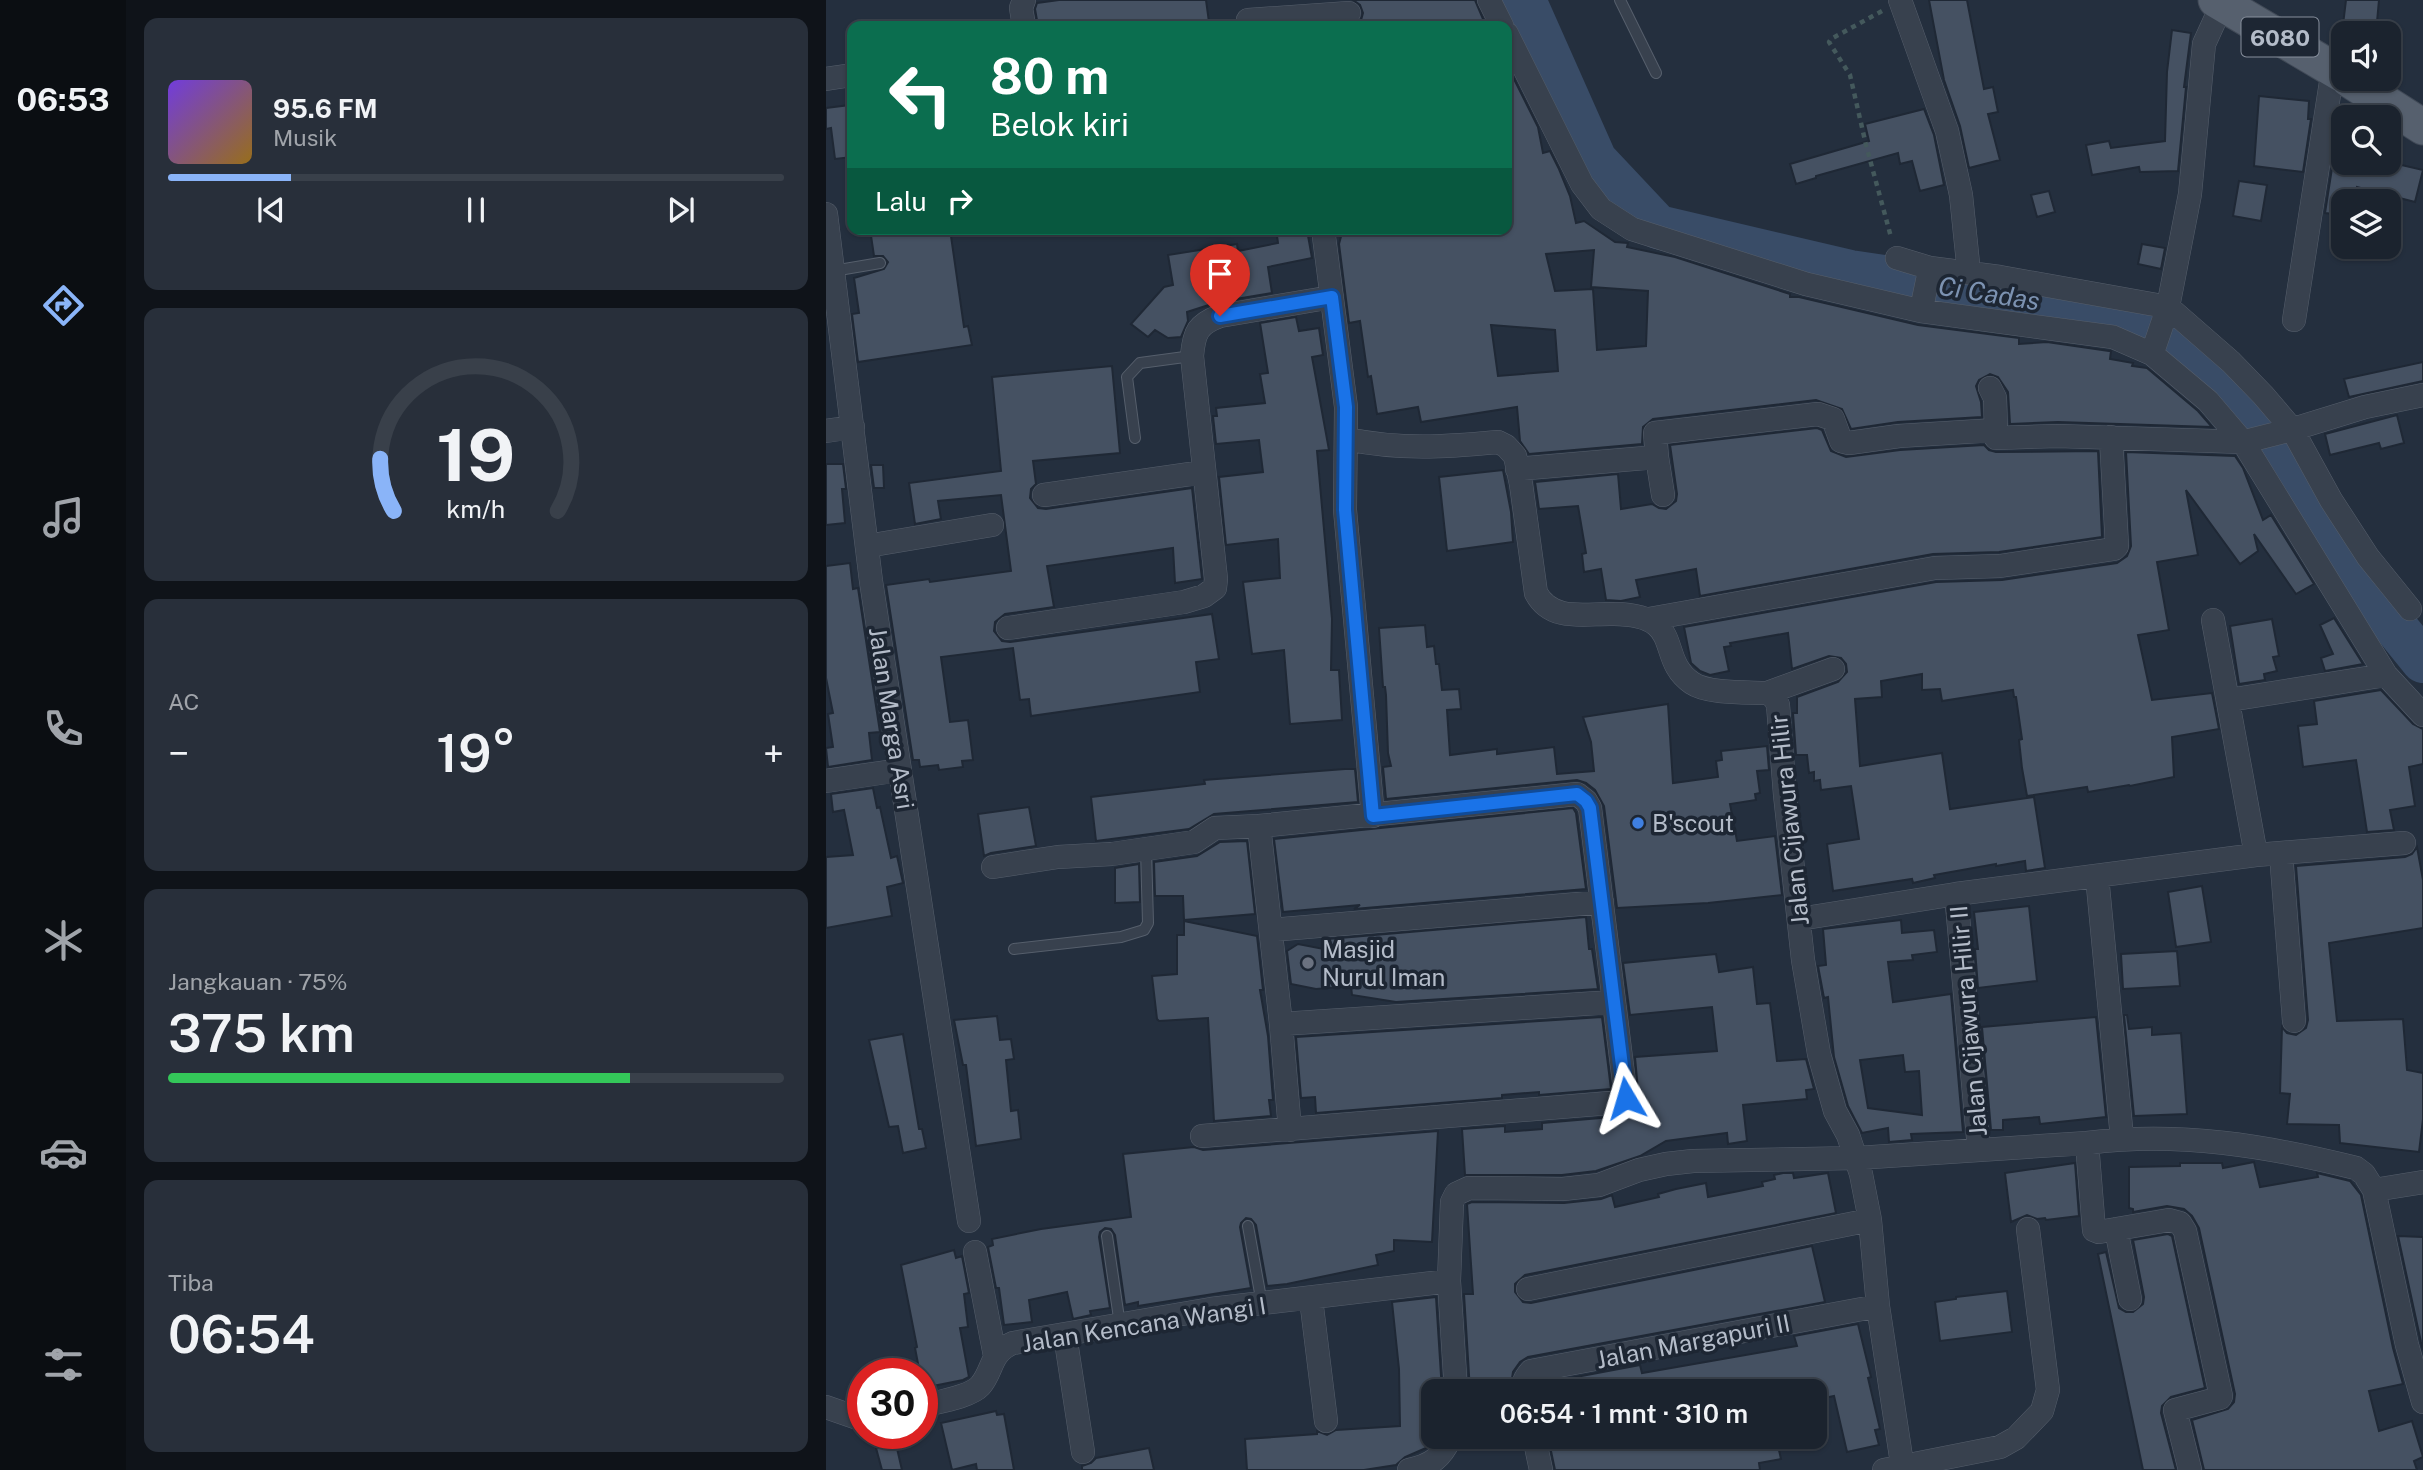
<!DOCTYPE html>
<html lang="id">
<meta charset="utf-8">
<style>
:root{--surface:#1b232e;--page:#282f3a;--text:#f1f3f6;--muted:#a0a4aa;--line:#39404a;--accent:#8ab4f8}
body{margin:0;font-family:"Public Sans",sans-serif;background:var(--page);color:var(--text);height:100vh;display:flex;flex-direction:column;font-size:26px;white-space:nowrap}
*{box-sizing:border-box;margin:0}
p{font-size:23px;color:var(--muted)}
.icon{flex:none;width:38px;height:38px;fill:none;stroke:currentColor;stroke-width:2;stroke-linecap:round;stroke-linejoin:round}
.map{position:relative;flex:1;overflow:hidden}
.drawer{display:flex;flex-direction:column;gap:18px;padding:18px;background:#0f1319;width:700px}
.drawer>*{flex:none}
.hud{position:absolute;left:21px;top:21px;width:665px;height:214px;border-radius:14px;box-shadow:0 2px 5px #0004,0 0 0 2px var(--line);background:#0b6e4f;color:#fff;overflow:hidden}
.tools{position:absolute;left:1505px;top:21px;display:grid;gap:14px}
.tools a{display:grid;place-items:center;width:70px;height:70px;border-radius:14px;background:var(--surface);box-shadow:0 2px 5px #0004,0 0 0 2px var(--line);font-size:35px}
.speed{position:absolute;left:21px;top:1358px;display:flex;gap:14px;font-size:35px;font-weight:700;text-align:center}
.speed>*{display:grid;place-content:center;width:91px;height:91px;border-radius:50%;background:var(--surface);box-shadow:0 2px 5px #0004,0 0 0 2px var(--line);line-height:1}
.speed .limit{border:10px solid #d22;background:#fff;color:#111}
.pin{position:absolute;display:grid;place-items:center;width:60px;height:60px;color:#fff;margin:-72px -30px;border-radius:50% 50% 50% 0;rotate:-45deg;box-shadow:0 0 7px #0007}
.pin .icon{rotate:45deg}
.me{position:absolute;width:77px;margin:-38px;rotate:353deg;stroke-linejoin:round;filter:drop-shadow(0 0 5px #0008)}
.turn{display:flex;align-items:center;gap:24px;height:147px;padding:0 28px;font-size:32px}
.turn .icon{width:91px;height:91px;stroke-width:2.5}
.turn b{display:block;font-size:49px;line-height:60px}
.then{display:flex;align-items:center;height:66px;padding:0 28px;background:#0003;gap:14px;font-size:26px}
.big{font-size:52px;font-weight:600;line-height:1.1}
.drawer .card{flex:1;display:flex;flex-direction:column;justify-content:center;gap:10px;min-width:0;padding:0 24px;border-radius:14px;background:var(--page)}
.drawer .dial{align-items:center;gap:0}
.dial svg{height:182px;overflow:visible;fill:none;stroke:var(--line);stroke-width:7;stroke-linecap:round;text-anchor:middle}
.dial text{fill:var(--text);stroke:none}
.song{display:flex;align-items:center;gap:21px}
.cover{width:84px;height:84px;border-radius:10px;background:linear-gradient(135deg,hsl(260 70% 55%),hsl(40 70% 35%))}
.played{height:7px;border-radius:4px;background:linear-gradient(90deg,var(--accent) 20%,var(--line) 20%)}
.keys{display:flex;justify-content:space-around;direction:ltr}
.heat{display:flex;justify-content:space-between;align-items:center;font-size:38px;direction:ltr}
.charge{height:10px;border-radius:5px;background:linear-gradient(90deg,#34c759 75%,var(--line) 0)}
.trip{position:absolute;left:595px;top:1379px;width:406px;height:70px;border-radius:14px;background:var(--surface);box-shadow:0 2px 5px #0004,0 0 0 2px var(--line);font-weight:600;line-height:70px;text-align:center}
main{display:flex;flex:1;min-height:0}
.dock{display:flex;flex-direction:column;width:126px;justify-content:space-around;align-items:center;background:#0b0e12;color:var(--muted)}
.dock .icon{width:49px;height:49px}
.dock .selected{color:var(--accent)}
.dock b{font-size:32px;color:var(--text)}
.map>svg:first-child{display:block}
</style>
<main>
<nav class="dock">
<b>06:53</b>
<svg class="icon selected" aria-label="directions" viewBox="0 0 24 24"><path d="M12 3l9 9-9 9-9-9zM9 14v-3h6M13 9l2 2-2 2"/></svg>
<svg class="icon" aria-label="music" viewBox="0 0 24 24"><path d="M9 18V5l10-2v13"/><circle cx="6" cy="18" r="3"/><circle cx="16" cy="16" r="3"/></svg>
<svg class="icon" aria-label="phone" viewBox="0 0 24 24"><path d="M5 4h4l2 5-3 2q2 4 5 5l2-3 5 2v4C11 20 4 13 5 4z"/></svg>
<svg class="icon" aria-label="climate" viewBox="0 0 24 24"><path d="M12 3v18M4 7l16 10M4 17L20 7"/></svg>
<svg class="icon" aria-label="car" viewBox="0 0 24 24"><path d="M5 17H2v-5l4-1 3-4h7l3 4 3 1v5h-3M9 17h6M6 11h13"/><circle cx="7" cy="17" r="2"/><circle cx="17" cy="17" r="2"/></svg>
<svg class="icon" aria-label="filters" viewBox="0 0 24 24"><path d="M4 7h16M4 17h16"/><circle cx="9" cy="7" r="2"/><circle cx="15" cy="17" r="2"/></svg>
</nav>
<section class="drawer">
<div class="card">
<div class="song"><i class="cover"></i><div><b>95.6 FM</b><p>Musik</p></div></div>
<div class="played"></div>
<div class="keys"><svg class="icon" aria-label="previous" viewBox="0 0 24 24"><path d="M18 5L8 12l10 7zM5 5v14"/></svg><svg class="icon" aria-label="pause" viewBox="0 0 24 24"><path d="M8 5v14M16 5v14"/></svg><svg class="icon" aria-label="next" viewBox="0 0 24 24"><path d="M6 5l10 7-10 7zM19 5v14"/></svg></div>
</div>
<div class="card dial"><svg viewBox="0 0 100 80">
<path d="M14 69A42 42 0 1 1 86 69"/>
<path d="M14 69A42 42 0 0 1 8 46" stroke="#8ab4f8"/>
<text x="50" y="56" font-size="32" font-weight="700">19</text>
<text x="50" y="72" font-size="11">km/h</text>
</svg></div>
<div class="card"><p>AC</p>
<div class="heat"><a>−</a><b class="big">19°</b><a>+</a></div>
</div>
<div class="card"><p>Jangkauan · 75%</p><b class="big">375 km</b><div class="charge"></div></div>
<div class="card"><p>Tiba</p><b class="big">06:54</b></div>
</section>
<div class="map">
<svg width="1597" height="1470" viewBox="0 0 1597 1470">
<rect width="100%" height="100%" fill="#242f3e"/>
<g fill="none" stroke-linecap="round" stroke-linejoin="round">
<path stroke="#394c67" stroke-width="44" d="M698 0 769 160 832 227 1024 272 1220 301 1346 326 1446 449 1546 598 1597 661"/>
</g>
<path fill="#455162" stroke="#1f2835" stroke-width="2" fill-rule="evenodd" d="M233 0H380L383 22 357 26H212L209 9 211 3Z
M527 0H649L660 26H526L535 20 537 13 534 5Z
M1103 0H1141L1158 89 1167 87 1172 112 1162 114 1174 160 1143 168 1134 126 1118 80Z
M1520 0H1553L1550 33H1516Z
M1346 30 1365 33 1358 87H1360L1352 171 1314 172 1313 167 1266 175 1260 145 1283 141 1285 148 1339 141 1341 72Z
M681 65 712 127 717 153 724 151 733 169 744 196 750 223 758 221 789 242 802 243 801 247 849 257 964 294V297H973L1092 325 1193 338V344L1221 342 1283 351H1285L1284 359 1307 363 1306 366 1321 368 1372 411 1386 427 1232 422 1184 424 1182 392 1172 377 1164 374 1153 380 1150 386 1155 402 1156 417 1072 422 1025 429 1016 409 990 400 827 419 817 427 816 444 703 454 694 441 691 407 595 422 592 407 551 414 545 376 542 377 534 321 523 323 513 244 517 229H681ZM768 250 765 287 822 291 820 346 771 350 767 289 729 291 720 254ZM665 325 729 330 732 371 672 376Z
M1433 96 1483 101 1482 119H1485L1477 172 1428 166Z
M24 105 26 157 9 159 5 128 0 129V108Z
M1098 109 1108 135 1118 185 1094 191 1086 161 1074 164 1072 153 990 176V178L970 184 964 164 1043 141 1039 124Z
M1513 123 1517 124V163H1567L1597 170 1589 202 1531 187 1529 201H1517V215L1499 213Z
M1413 181 1441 185 1435 221 1407 216Z
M1223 191 1229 212 1211 217 1205 195Z
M44 229H124L138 327 142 326 146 345 32 362 26 314 33 313 28 278 58 269 62 262 57 256H48Z
M481 230 486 258 442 267 446 293 392 302 361 312 362 321 355 337 342 338 329 330 322 337 305 324 338 287 347 285 342 255 411 244 412 251 452 243 451 236Z
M1316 244 1339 248 1335 269 1312 264Z
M470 317 473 331 493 328 497 355 486 357 503 450 491 451 506 619 505 670H513L516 720 464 724 458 650 426 654 417 582 454 578 452 539 400 545 393 477 437 472 433 440 390 444 387 416H391L390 408 439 403 434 374 442 373 434 323Z
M1597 362V381L1523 397 1518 379Z
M286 366 294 453 207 461 210 484 205 489 204 498 212 508 220 509 366 488 376 579 349 583 347 548 221 566 228 607 179 614 169 622 168 631 176 641 184 642 386 614 393 659 370 662 374 692 205 716 203 699 194 700 187 648 115 657 124 722 142 720 147 760 136 761 137 767 113 770 112 765 94 767 93 760H87L60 585 103 579 104 582 185 571 175 495 112 501 115 519 89 524 83 483 175 471 166 377Z
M1571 415 1578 443 1555 449 1553 443 1504 455 1499 434Z
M991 428 996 430 1005 451 1020 457 1074 450 1158 445 1163 450 1170 452 1272 451 1276 537 1173 552 1107 554 874 596 870 569 810 580 814 597 795 601 780 600 775 569 758 572 756 554 760 553 752 506 713 509 709 482 792 474 795 509 826 504 833 508 840 509 850 501 851 494 844 445Z
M1300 452 1409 456 1417 468 1437 520 1445 515 1488 584 1470 594 1428 534 1432 551 1414 564 1360 490 1372 555 1331 562 1343 630 1312 635 1326 700 1386 693 1393 729 1346 737 1348 777 1304 786 1303 785 1262 792 1261 787 1201 796 1196 768 1193 740 1196 739 1190 697H1188L1187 690 1116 701 1114 689 1096 690V674L1055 681 1056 697 1029 699 1034 766 1116 753 1124 809 1208 797 1219 868 1200 871 1199 861 1170 866V864L1108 875 1109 878 1087 883 1086 879 1007 891 1001 844 1033 839 1025 786 995 790 994 780 988 781V772L983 773 981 755H970L967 713H971V697L1012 682 1021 672 1020 664 1015 658 1003 656 966 669 962 633 904 643 905 646 898 647 903 671 884 675 874 671 865 663 858 627 1110 582 1176 580 1291 563 1301 556 1305 546Z
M0 464H17L20 489H16L19 523 0 525Z
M45 465H57L58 488H48Z
M677 470 685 512 687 542 621 551 613 477Z
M24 563 27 589 32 588 54 732 43 733 46 760 2 767 0 748 7 747 2 714 7 713 0 678V566Z
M1508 618 1537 664 1499 671 1495 658 1507 654 1494 625Z
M1446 619 1453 656 1447 657 1451 671 1438 674 1439 680 1413 684 1404 626Z
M599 625 601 647 608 646 610 664H613L616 690 633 689 635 709 621 710 624 755 671 749V754L728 747 731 774 768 771 765 742 757 717 842 704 847 783 892 777 890 761 896 760 895 751 941 746 943 770 931 771 934 793 929 794 930 800 904 804 911 841 949 836 956 895 882 903 791 908 778 806 769 790 760 783 751 780 560 799 557 767 565 766 562 753 560 695 559 687H557L553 628Z
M1555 690 1587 724 1597 729V764L1583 767 1589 806 1564 810 1568 830 1541 832 1530 760 1477 767 1472 726 1491 724 1488 701Z
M519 769H529L532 802 388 814 363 829 270 841 265 797 379 784 378 780Z
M47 788 51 808 54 807 65 858 71 856 77 883 61 887 66 916 0 928V857L27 855 18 810 7 812 5 794Z
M203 807 210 846 165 853 158 856 152 814Z
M747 808 750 813 760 889 528 909 534 905 457 912 448 839Z
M421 841 429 914 358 920 357 896H329L328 862 371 856 394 842Z
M1591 847 1597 880V928L1503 943 1511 1021 1577 1019 1581 1070 1597 1073V1119L1593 1152 1514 1143 1513 1125 1461 1124 1464 1094 1454 1093 1456 1027 1461 1033 1470 1035 1480 1028 1482 1020 1470 866 1579 857 1586 854Z
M313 864 314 902 289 903V868Z
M1376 886 1385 942 1350 947 1342 892Z
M1203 906 1211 981 1152 988 1149 949H1152L1148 912Z
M760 917 763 949H766L772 989 570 1002 526 995 525 986 490 989 465 984 461 951 472 944 503 950 502 939Z
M1075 920 1076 933 1108 930 1111 952 1086 955 1087 960 1062 962 1067 1002 1125 994 1137 1132 1085 1134 1086 1140 1063 1142 1062 1128 1036 1133 1022 1106 1008 1057 1002 997 998 998 992 966 1000 965 997 929ZM1077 1055 1079 1072 1093 1071 1096 1115 1042 1108 1034 1060Z
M358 921 431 936 437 990H434L442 1036 447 1100H443L445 1116 388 1121 382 1018 333 1021 331 1019 326 976 351 974V935H358Z
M1351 951 1354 986 1297 989 1295 954Z
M890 954 893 972 927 967 931 1004 944 1003 951 1061 980 1059 988 1089 980 1090 981 1099 917 1105 921 1141 902 1144 901 1133 840 1141 814 1156 770 1171 736 1175H639L636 1129 679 1126V1132L716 1129V1123L798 1116 806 1112 813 1102 809 1057 891 1051 886 1007 804 1015 797 963Z
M1298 1015H1301L1303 1029 1326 1027V1035L1355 1033 1361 1114 1308 1116Z
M171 1016 174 1040 185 1039 188 1059 180 1060 185 1111 192 1110 195 1139 150 1146 140 1065H137L128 1020Z
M776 1017 785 1089 713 1095V1092L676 1095V1098L490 1113 489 1097 475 1098 470 1037Z
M1270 1017 1280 1117 1214 1124 1213 1117 1177 1120V1130H1165L1156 1027Z
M77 1034 93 1129H96L100 1148 77 1153 72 1126 63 1127 43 1040Z
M612 1131 606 1242 568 1240V1251L550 1255 552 1265 461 1284 441 1286 430 1225 425 1219 420 1218 415 1223 414 1227 425 1288 312 1306V1302L299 1305 289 1235 285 1229 279 1228 274 1232 273 1237 284 1308 264 1311 265 1315 247 1319 241 1292 203 1300 206 1322 178 1325 173 1288H170L162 1247 167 1245 166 1239 215 1229 305 1217 297 1154 368 1147 377 1150Z
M1428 1162 1434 1187 1492 1177 1491 1173 1524 1181 1535 1195 1567 1348 1577 1384 1543 1391 1553 1431 1586 1421 1597 1457 1588 1461 1591 1470H1378L1366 1420 1402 1409 1408 1402 1409 1394 1373 1228 1366 1216 1358 1209 1341 1206 1307 1212V1209L1303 1208V1167L1354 1166V1163H1396L1397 1168Z
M1249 1163 1253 1216 1220 1220 1219 1218 1211 1219 1201 1215 1185 1222 1179 1173Z
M957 1173H967L968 1178 1002 1173 1010 1213 699 1275 689 1284V1292L697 1302 705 1303 986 1246 999 1302 702 1357 694 1362 687 1372 684 1391H644L638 1294H647L641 1204 646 1202 738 1203 775 1199 786 1195 789 1207 833 1197 832 1194 850 1189 880 1183 882 1197 913 1191 937 1186 936 1182 949 1179 948 1175Z
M1342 1234 1346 1236 1379 1388 1345 1397 1336 1406 1335 1413 1350 1470H1317L1272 1254 1280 1252 1293 1308 1300 1312H1307L1317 1304 1318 1297 1307 1240Z
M1572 1236 1597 1237V1350L1595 1342Z
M128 1250 130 1258 136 1256 143 1293 138 1294 142 1327 134 1328 143 1377 137 1380 97 1388 96 1374H94L89 1348 91 1347 75 1265Z
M1181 1291 1186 1332 1114 1341 1109 1302 1130 1299V1297Z
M610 1297 616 1391H607V1424H599L600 1448 579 1457 570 1465 538 1470H421L419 1439 491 1434V1431L501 1435 510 1430 574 1426 573 1369 566 1302Z
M1032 1324 1045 1377 1042 1378 1054 1429 1049 1430 1053 1445 1021 1452 1008 1396 989 1400V1391H712L713 1384 814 1365 816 1373 971 1346 968 1336Z
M170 1411 171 1415 178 1414 188 1470H151L150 1464 126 1470 115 1423Z
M722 1437H950L955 1459 933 1463 934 1470H729Z
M70 1444 76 1470H56L50 1448Z
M323 1448 328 1470H256V1466L265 1463 270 1458Z"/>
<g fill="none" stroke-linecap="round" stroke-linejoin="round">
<g stroke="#565f6c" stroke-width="12">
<path id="service" d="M794 0 830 73
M7 271 54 263
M309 438 301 377 314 363 366 356
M188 949 295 937 318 930 322 923 320 849
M422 1226 436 1304
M281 1236 294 1325"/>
</g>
<g stroke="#565f6c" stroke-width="24">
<path id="minor" d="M663 0 676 26
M1074 0 1121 131 1135 195 1143 273
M422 20 523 13
M198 26 195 8 198 0
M681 34 756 184 775 209 806 229 980 284 1095 311 1287 337 1326 354 1382 401 1417 442 1560 675 1597 715
M0 79 26 75
M0 214 45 581 143 1221
M497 229 520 407 519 510 547 816
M1071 258 1104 268 1174 277 1342 307 1405 362 1437 395 1466 429 1505 500 1542 557 1584 609
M1095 311 1104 268
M1468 320 1507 69
M1326 354 1342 307 1364 194 1378 44 1398 0
M1164 388 1169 398 1170 430
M0 431 27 427
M521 439C574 450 619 447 672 442L680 446 689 456 695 484 710 593C726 623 761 613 788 614 861 615 829 658 866 683 882 694 921 692 941 693L948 697 952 705 959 795 977 960 993 1054 1009 1111 1022 1135 1035 1174 1044 1220 1052 1306 1077 1470
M831 457 837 495
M691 469 831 457 829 433 992 414 1007 419 1015 441 1023 443 1073 436 1170 430V438L1232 436 1417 442 1461 431 1539 407 1597 395
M218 495 378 472
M41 546 166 525
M823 619 1109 568 1174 566 1288 549 1291 546 1285 437
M1387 620 1430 855
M182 628 358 602 378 596 389 588 390 579 366 356C368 332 372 324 394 316L506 297
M941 693 1007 669
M1403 700 1560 675
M0 781 74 770
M433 826 455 1024 464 1130
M1455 854 1468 1021
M167 867 232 857 286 854 368 842 389 828 433 826 751 794 760 801 764 808 800 1098 796 1102 376 1136
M1271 876 1296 1138
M1130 894 1153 1149
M973 919 1130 894 1430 855 1578 843
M445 930 776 902
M455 1024 787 1002
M1261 1143 1268 1230 1273 1232 1343 1220 1354 1223 1359 1231 1395 1396 1394 1398 1349 1410 1364 1470
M1548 1190 1597 1182
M1290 1229 1304 1299
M149 1252 169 1356
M702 1289 1044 1220
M485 1299 500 1421
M239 1335 257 1452
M630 1391 623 1281 626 1202 630 1194 643 1188 737 1189 773 1185 813 1170 840 1164 867 1161 1031 1158 1261 1143C1352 1131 1442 1146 1530 1168L1538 1174 1548 1190 1581 1345 1597 1402
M698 1391C696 1383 699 1378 705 1371L1052 1306
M96 1406C111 1402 144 1397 154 1386 168 1370 163 1353 187 1343L385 1309 623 1281
M0 1407 37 1420
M708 1437 715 1470
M583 1470C606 1465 615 1458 625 1437
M1058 1470 1174 1447 1190 1438 1216 1411 1222 1390 1202 1229"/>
</g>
<g stroke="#414a57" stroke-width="37">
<path id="primary" d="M1390 0 1517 75
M1522 79 1597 127"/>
</g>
<path stroke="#44595c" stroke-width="4.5" stroke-dasharray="5 5" stroke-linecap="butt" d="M1056 11 1005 39 1003 42 1024 75 1040 145 1065 237"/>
<use href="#service" stroke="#38414e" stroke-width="10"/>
<use href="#minor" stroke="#38414e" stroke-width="23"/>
<use href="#primary" stroke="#56606e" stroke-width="35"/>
</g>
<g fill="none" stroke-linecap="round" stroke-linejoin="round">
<g stroke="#114b97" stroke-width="18">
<path id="route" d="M394 316 506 297 520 407 519 510 547 816 751 794 760 801 764 808 800 1098"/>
</g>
<use href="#route" stroke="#1a73e8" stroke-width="12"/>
</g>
<circle fill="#3f7fe0" stroke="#1d2633" stroke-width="2.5" cx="812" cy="823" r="7"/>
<circle fill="#6b7280" stroke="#1d2633" stroke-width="2.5" cx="482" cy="963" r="7"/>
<g text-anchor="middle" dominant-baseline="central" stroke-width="7" stroke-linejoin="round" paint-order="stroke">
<rect fill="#1d2633" stroke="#878f9c" stroke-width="2" x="1415.5" y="17.5" width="77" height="39" rx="5"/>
<g font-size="23" font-weight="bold" fill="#b4bcc9">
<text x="1454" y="37">6080</text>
</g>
<g font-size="24" fill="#b4bcc9" stroke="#1d2633">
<text transform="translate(66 718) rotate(81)">Jalan Marga Asri</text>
<text transform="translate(963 820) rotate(-96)">Jalan Cijawura Hilir</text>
<text transform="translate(1142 1021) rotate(-95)">Jalan Cijawura Hilir II</text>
<text transform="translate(318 1324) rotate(-9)">Jalan Kencana Wangi I</text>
<text transform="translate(867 1341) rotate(-11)">Jalan Margapuri II</text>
</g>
<g font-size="24" fill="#b4bcc9" stroke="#1d2633" text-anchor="start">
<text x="826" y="823">B'scout</text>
<text x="496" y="949">Masjid<tspan x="496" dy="28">Nurul Iman</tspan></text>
</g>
<g font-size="26" font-style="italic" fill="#7c92b1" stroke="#1d2633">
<text transform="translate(1163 293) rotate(9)">Ci Cadas</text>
</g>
</g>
</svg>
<div class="tools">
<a><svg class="icon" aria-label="sound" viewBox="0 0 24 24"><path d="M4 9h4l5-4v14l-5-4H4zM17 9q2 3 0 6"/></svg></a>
<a><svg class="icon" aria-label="search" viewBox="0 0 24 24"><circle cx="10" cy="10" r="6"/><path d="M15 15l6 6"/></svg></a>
<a><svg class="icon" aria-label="layers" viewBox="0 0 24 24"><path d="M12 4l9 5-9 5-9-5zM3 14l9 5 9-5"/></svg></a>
</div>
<div class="speed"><div class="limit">30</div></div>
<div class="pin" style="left:394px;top:316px;background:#d93025"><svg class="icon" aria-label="arrive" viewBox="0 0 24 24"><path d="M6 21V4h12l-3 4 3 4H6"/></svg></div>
<svg class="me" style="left:800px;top:1098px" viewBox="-20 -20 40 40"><path d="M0-17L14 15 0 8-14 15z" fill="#1a73e8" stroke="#fff" stroke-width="4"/></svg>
<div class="trip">06:54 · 1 mnt · 310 m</div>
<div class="hud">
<div class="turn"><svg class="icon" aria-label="left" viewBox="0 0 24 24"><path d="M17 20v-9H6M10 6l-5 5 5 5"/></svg><div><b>80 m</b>Belok kiri</div></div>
<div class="then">Lalu<svg class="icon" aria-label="right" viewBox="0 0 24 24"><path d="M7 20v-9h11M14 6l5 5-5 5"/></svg></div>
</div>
</div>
</main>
